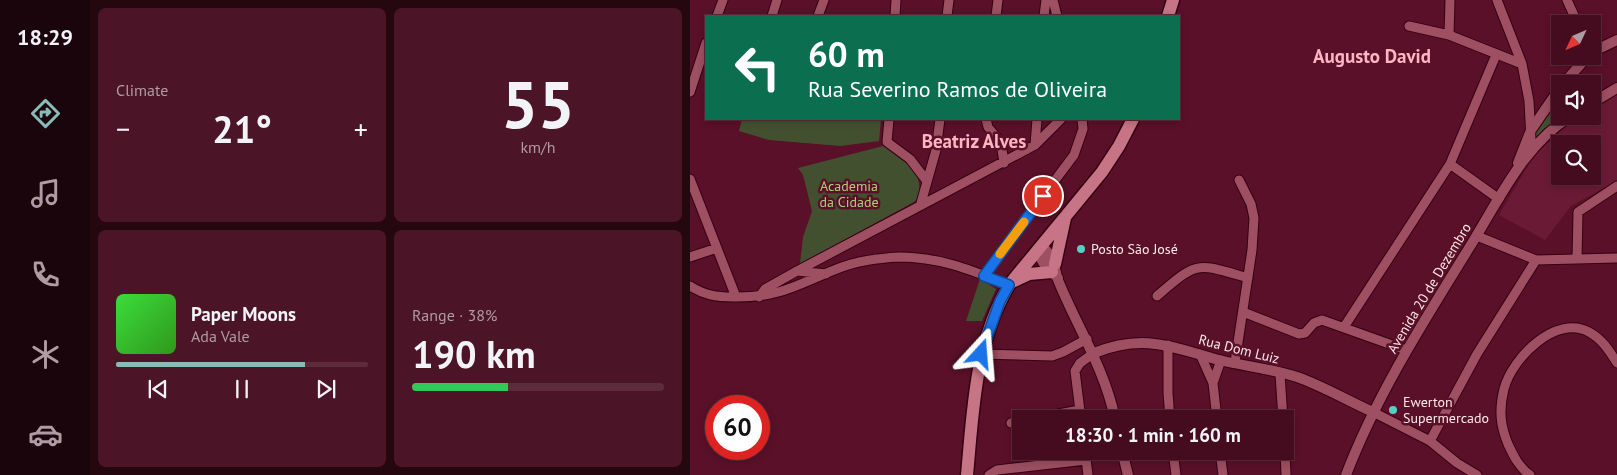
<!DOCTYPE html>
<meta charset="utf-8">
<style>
:root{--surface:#440c1e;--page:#4b1527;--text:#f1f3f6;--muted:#af9ba4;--line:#5c2c3c;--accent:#8bbbb9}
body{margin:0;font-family:"PT Sans",sans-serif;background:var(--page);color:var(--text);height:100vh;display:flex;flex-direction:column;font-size:19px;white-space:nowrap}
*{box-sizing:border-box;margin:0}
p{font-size:16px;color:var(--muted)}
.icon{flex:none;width:28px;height:28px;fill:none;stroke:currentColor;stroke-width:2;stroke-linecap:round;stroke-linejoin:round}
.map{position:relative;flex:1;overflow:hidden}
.drawer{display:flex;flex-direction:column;gap:8px;padding:8px;background:#250710;width:600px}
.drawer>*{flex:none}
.hud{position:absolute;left:15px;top:15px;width:475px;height:105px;border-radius:0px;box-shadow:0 2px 8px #0003,0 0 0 1px var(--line);background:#0b6e4f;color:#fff;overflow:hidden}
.needle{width:32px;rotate:226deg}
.fabs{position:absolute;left:861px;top:15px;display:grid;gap:10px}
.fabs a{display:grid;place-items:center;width:50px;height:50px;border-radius:0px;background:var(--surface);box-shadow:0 2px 8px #0003,0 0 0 1px var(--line);font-size:25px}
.speed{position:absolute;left:15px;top:395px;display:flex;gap:10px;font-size:25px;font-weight:700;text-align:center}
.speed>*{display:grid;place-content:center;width:65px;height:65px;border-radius:50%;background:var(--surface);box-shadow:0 2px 8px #0003,0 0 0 1px var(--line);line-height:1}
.speed .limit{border:8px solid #d22;background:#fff;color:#111}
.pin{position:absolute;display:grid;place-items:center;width:42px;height:42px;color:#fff;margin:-21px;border:2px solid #fff;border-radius:50%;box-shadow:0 1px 5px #0007}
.me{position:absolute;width:55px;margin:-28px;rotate:19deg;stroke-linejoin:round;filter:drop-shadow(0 0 4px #0008)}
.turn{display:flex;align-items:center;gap:18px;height:105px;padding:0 20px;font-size:22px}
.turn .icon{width:65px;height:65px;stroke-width:2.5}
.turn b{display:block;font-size:35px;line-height:42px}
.big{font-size:38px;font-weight:800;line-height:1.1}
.drawer .card{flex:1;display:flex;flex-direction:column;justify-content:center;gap:8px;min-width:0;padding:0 18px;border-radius:8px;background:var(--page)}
.drawer .dial{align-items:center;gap:0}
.dial b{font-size:65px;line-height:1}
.song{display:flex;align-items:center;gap:15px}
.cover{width:60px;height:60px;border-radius:8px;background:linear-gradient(135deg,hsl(120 70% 55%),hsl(110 70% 35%))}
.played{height:5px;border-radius:2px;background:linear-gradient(90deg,var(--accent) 75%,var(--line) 75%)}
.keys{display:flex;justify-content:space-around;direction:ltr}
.heat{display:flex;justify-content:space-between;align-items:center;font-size:28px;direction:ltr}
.charge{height:8px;border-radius:4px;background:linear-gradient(90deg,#34c759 38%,var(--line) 0)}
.drawer .tiles{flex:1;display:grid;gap:8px;grid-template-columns:repeat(2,1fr)}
.trip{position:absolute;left:322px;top:410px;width:282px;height:50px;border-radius:0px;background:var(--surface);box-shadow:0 2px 8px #0003,0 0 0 1px var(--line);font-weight:800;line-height:50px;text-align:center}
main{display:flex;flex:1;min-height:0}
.tabs{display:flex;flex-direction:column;width:90px;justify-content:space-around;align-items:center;background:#1b050c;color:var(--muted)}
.tabs .icon{width:35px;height:35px}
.tabs .selected{color:var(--accent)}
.tabs b{font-size:22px;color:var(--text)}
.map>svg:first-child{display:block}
</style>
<main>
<nav class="tabs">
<b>18:29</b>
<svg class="icon selected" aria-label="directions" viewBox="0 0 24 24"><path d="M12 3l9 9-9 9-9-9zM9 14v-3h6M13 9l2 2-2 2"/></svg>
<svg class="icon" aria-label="music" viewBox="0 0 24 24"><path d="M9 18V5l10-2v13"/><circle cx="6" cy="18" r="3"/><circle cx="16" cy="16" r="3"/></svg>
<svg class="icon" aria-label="phone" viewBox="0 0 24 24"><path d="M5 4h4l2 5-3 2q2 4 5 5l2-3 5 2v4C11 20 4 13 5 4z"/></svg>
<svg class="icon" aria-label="climate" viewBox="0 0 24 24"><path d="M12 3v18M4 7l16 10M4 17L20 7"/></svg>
<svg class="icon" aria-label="car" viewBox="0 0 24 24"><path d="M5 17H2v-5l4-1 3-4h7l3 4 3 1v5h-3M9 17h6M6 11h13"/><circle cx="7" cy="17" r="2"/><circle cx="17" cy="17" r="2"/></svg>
</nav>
<section class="drawer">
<div class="tiles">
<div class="card"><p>Climate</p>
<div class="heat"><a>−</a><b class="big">21°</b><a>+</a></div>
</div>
<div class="card dial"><b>55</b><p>km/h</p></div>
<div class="card">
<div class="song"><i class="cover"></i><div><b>Paper Moons</b><p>Ada Vale</p></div></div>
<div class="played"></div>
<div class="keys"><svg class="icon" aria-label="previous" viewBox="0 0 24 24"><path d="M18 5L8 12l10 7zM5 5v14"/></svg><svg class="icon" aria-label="pause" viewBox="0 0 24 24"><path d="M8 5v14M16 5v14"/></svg><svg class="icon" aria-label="next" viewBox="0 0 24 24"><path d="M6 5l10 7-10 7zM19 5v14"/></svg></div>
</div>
<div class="card"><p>Range · 38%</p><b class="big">190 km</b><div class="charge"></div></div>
</div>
</section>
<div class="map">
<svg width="927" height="475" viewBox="0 0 927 475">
<rect width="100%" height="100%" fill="#5a1028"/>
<path fill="#6a1a34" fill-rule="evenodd" d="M927 93V181L881 206 855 240 809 215 847 150 869 129 889 116H902L903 108ZM870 144H902V176H870Z"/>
<path fill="#435030" d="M870 94V116H873L844 139 843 133Z
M52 119H191L189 141 150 146 79 140 49 131Z
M197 145C216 157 233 172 229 197L224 202 110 264 113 237 122 211 113 175 108 168Z
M290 279 306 289 292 321H276Z"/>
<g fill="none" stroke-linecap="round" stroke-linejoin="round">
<g stroke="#360013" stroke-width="11">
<path id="minor" d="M363 0 367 16
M807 0 832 64 839 101 841 140 844 147
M877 0 888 24
M27 16 33 0
M82 16 87 0
M128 16 134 0
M205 16 206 0
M257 16 259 0
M306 16 308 0
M354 16 356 0
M719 26 759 35 832 64
M759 35 760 0
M0 92 16 43
M199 119 197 142 220 159 236 180
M296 119 298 127 311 143 314 163
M345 145 347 119
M760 164 809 199
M0 179 46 297
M231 203 246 150 250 119
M787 236 846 260 927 258
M0 257 27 248
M887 259 888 212 927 186
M107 271 136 274
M294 275 384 155 393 129 392 119
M0 286C14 295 26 297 43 297 92 298 109 283 152 267 168 261 192 258 209 257 250 257 281 270 319 285
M467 296C508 260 507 263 558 278
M69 297 75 289 107 271 345 145 371 119
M553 312 609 334 615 333 624 323 632 320 716 350
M654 327 760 164 806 55
M478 345V393L480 419
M291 354 362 356 373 352 397 339
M510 354 523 383 527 419
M545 362 562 250 564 218 561 204 549 180
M590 374 593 419
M523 383 531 360
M683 412 740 441 767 463 787 475
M341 419 390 410
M391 419 385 371 390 363 404 353
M321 423 331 421
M740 441 787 354 846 260
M395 451 398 475
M483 451 486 475
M530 451 533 475
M595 451 596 475
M299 475 307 470 396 460
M840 475C829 467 824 457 818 444 810 425 809 409 814 389 822 358 866 314 899 332 912 339 919 350 927 363"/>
</g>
<g stroke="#360013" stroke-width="12">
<path id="tertiary" d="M902 52 927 40
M873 84 898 56
M902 103 927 88
M828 163 841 130 870 88
M368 278C360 270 348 261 349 250L355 249C365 259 364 268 368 280 387 327 415 369 425 419
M404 353C454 333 481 347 529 360 554 366 582 369 607 377 633 386 658 401 683 412
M432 451 438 475
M656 475C687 394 734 321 779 248 808 202 833 145 881 116"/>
</g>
<g stroke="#360013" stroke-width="15">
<path id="primary" d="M478 16 483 0
M365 264 375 218
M324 281 339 274 362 272
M277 475C283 410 285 343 319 285L412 172 429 146 443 119"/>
</g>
<use href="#minor" stroke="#9e4f62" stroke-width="9"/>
<use href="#tertiary" stroke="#9e4f62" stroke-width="10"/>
<use href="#primary" stroke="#c77486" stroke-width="12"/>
</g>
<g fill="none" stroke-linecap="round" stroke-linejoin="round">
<g stroke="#114b97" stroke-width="12">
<path id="route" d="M291 354 310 301 319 285 294 276 353 196"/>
</g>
<use href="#route" stroke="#1a73e8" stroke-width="9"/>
<path stroke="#f59e0b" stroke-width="9" d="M310 254 334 222"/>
</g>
<g fill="#56cec2" stroke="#5a1028" stroke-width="2">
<circle cx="391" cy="249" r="5"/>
<circle cx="703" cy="410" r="5"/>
</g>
<g text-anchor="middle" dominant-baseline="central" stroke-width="5" stroke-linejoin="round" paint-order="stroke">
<g font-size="14" fill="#adce7b" stroke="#5a1028">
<text x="159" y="186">Academia<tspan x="159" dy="16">da Cidade</tspan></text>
</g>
<g font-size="14" fill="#fae7ea" stroke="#5a1028" text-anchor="start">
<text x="401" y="249">Posto São José</text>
<text x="713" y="402">Ewerton<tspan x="713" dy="16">Supermercado</tspan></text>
</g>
<g font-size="14" fill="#fae7ea" stroke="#5a1028">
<text transform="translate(739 288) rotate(-59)">Avenida 20 de Dezembro</text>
<text transform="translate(549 349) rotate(14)">Rua Dom Luiz</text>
</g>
<g font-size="19" font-weight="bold" fill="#feb5c3" stroke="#5a1028">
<text x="682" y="56">Augusto David</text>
<text x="284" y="141">Beatriz Alves</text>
</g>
</g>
</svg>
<div class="fabs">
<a><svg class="needle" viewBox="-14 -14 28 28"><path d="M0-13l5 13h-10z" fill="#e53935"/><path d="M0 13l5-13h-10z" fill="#af9ba4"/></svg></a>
<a><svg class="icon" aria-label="sound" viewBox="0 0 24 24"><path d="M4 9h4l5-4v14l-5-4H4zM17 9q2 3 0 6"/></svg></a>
<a><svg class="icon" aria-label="search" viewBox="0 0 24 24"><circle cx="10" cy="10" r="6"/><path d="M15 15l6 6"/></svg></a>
</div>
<div class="speed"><div class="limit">60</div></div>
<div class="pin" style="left:353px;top:196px;background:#d93025"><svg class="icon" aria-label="arrive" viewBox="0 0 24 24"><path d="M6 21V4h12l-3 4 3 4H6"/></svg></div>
<svg class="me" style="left:291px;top:354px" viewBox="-20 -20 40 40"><path d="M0-17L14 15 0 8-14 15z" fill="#1a73e8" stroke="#fff" stroke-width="4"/></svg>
<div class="trip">18:30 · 1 min · 160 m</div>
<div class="hud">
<div class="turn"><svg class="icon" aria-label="left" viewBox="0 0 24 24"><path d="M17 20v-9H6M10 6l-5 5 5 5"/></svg><div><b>60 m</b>Rua Severino Ramos de Oliveira</div></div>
</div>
</div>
</main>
